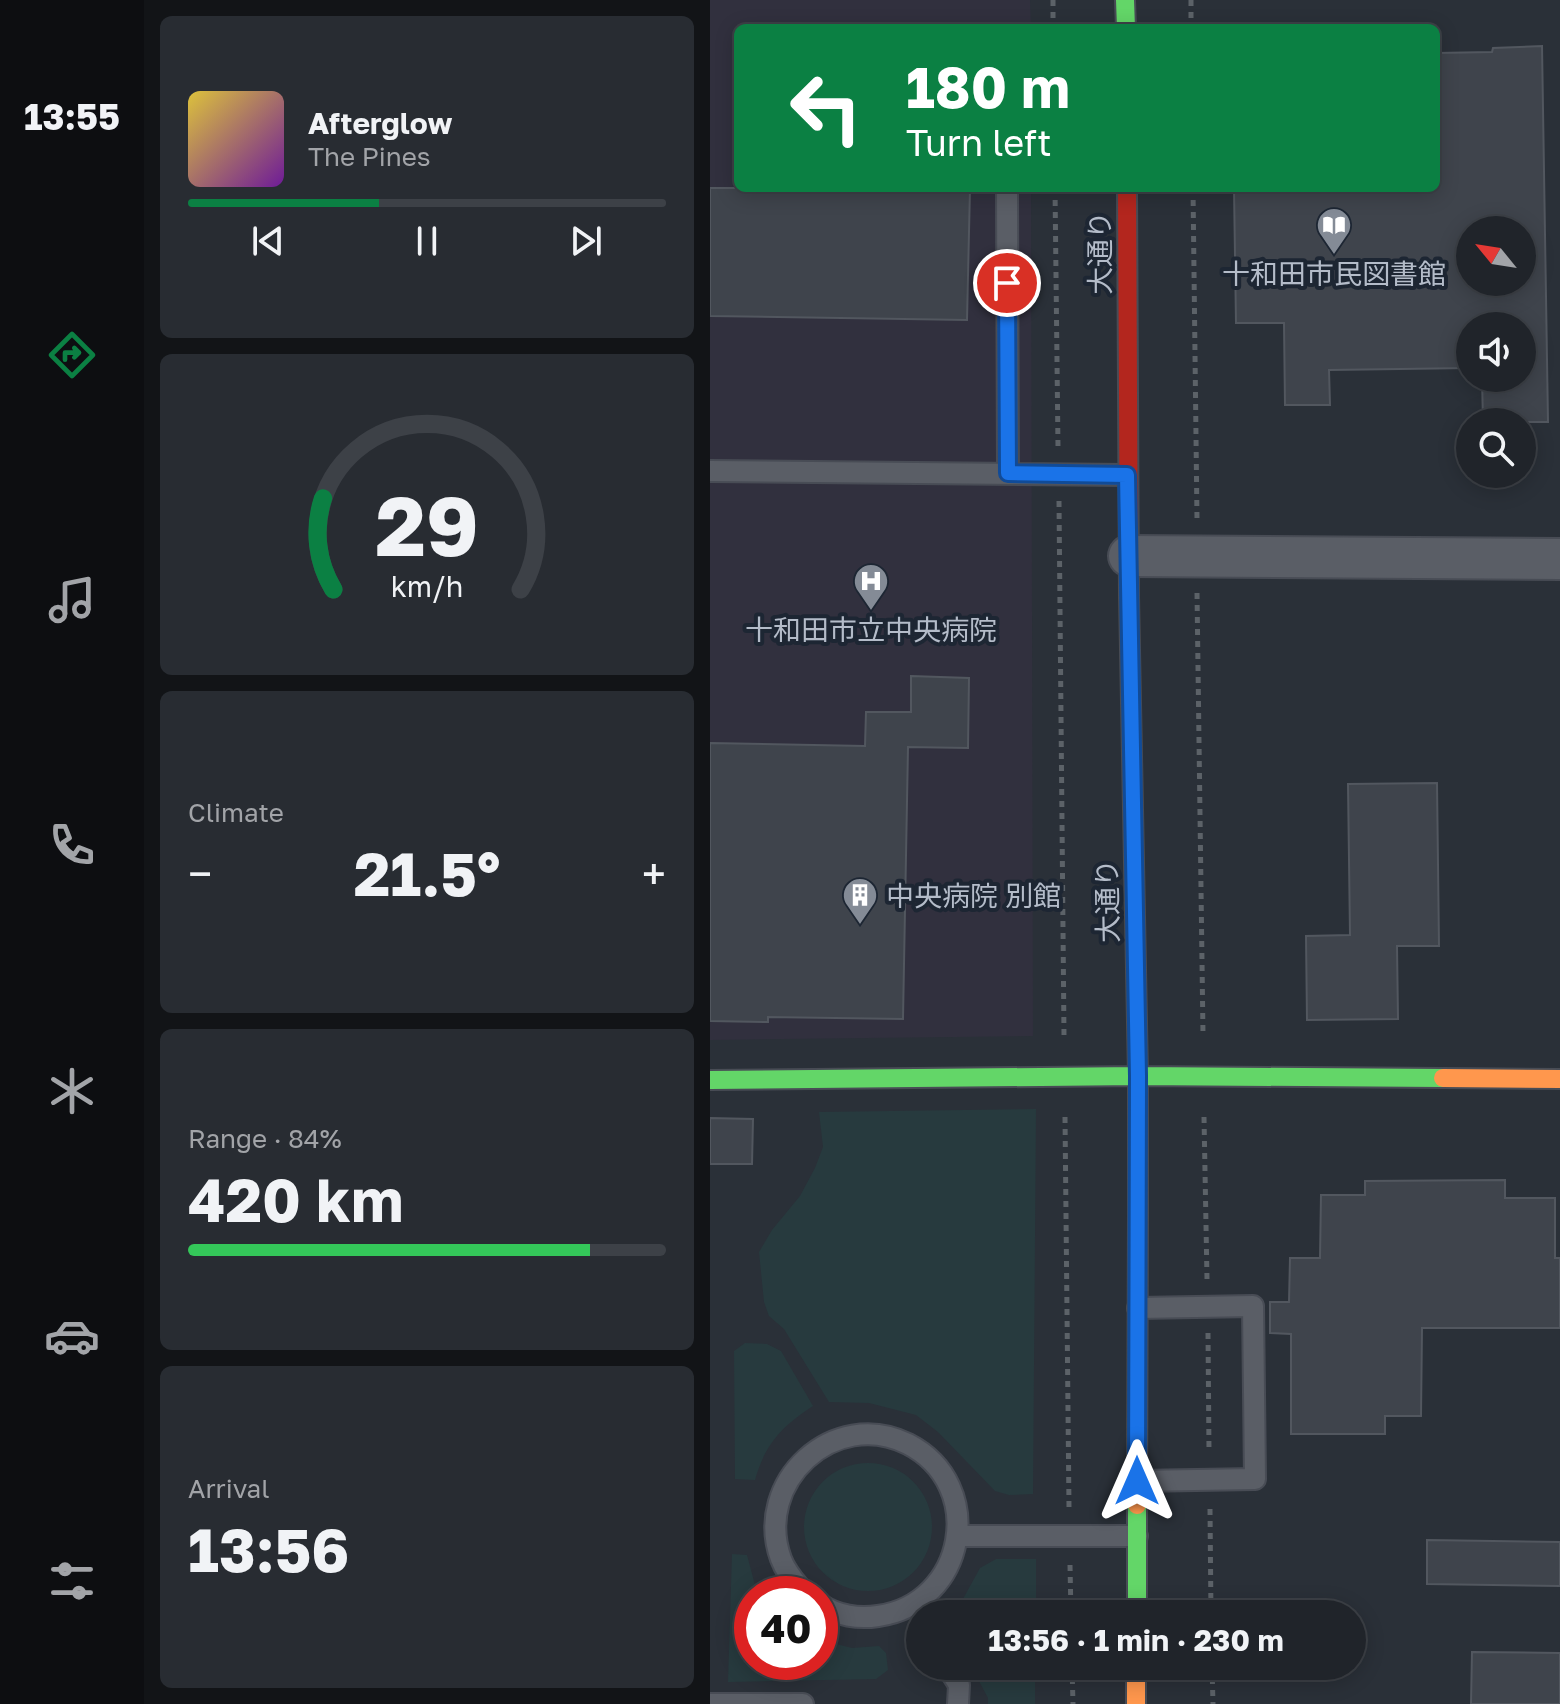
<!DOCTYPE html>
<meta charset="utf-8">
<style>
:root{--surface:#20242a;--page:#282c32;--text:#f1f3f6;--muted:#a2a4a8;--line:#3d4147;--accent:#0b8043}
body{margin:0;font-family:"Golos Text","Noto Sans JP",sans-serif;background:var(--page);color:var(--text);height:100vh;display:flex;flex-direction:column;font-size:30px;white-space:nowrap}
*{box-sizing:border-box;margin:0}
p{font-size:26px;color:var(--muted)}
.icon{flex:none;width:44px;height:44px;fill:none;stroke:currentColor;stroke-width:2;stroke-linecap:round;stroke-linejoin:round}
.map{position:relative;flex:1;overflow:hidden}
.details{display:flex;flex-direction:column;gap:16px;padding:16px;background:#121417;width:566px}
.details>*{flex:none}
.banner{position:absolute;left:24px;top:24px;width:706px;height:168px;border-radius:12px;box-shadow:0 4px 20px #0003,0 0 0 2px var(--line);background:#0b8043;color:#fff;overflow:hidden}
.needle{width:52px;rotate:300deg}
.tools{position:absolute;left:746px;top:216px;display:grid;gap:16px}
.tools a{display:grid;place-items:center;width:80px;height:80px;border-radius:50%;background:var(--surface);box-shadow:0 4px 20px #0003,0 0 0 2px var(--line);font-size:40px}
.speed{position:absolute;left:24px;top:1576px;display:flex;gap:16px;font-size:40px;font-weight:700;text-align:center}
.speed>*{display:grid;place-content:center;width:104px;height:104px;border-radius:50%;background:var(--surface);box-shadow:0 4px 20px #0003,0 0 0 2px var(--line);line-height:1}
.speed .limit{border:12px solid #d22;background:#fff;color:#111}
.pin{position:absolute;display:grid;place-items:center;width:68px;height:68px;color:#fff;margin:-34px;border:4px solid #fff;border-radius:50%;box-shadow:0 2px 8px #0007}
.me{position:absolute;width:88px;margin:-44px;rotate:0deg;stroke-linejoin:round;filter:drop-shadow(0 0 6px #0008)}
.turn{display:flex;align-items:center;gap:28px;height:168px;padding:0 40px;font-size:36px}
.turn .icon{width:104px;height:104px;stroke-width:2.5}
.turn b{display:block;font-size:56px;line-height:68px}
.big{font-size:60px;font-weight:700;line-height:1.1}
.details .tile{flex:1;display:flex;flex-direction:column;justify-content:center;gap:12px;min-width:0;padding:0 28px;border-radius:12px;background:var(--page)}
.details .dial{align-items:center;gap:0}
.dial svg{height:208px;overflow:visible;fill:none;stroke:var(--line);stroke-width:7;stroke-linecap:round;text-anchor:middle}
.dial text{fill:var(--text);stroke:none}
.song{display:flex;align-items:center;gap:24px}
.cover{width:96px;height:96px;border-radius:12px;background:linear-gradient(135deg,hsl(50 70% 55%),hsl(280 70% 35%))}
.played{height:8px;border-radius:4px;background:linear-gradient(90deg,var(--accent) 40%,var(--line) 40%)}
.keys{display:flex;justify-content:space-around;direction:ltr}
.heat{display:flex;justify-content:space-between;align-items:center;font-size:44px;direction:ltr}
.charge{height:12px;border-radius:6px;background:linear-gradient(90deg,#34c759 84%,var(--line) 0)}
.trip{position:absolute;left:196px;top:1600px;width:460px;height:80px;border-radius:40px;background:var(--surface);box-shadow:0 4px 20px #0003,0 0 0 2px var(--line);font-weight:700;line-height:80px;text-align:center}
main{display:flex;flex:1;min-height:0}
.tab-bar{display:flex;flex-direction:column;width:144px;justify-content:space-around;align-items:center;background:#0d0e11;color:var(--muted)}
.tab-bar .icon{width:56px;height:56px}
.tab-bar .on{color:var(--accent)}
.tab-bar b{font-size:36px;color:var(--text)}
.map>svg:first-child{display:block}
</style>
<main>
<nav class="tab-bar">
<b>13:55</b>
<svg class="icon on" aria-label="directions" viewBox="0 0 24 24"><path d="M12 3l9 9-9 9-9-9zM9 14v-3h6M13 9l2 2-2 2"/></svg>
<svg class="icon" aria-label="music" viewBox="0 0 24 24"><path d="M9 18V5l10-2v13"/><circle cx="6" cy="18" r="3"/><circle cx="16" cy="16" r="3"/></svg>
<svg class="icon" aria-label="phone" viewBox="0 0 24 24"><path d="M5 4h4l2 5-3 2q2 4 5 5l2-3 5 2v4C11 20 4 13 5 4z"/></svg>
<svg class="icon" aria-label="climate" viewBox="0 0 24 24"><path d="M12 3v18M4 7l16 10M4 17L20 7"/></svg>
<svg class="icon" aria-label="car" viewBox="0 0 24 24"><path d="M5 17H2v-5l4-1 3-4h7l3 4 3 1v5h-3M9 17h6M6 11h13"/><circle cx="7" cy="17" r="2"/><circle cx="17" cy="17" r="2"/></svg>
<svg class="icon" aria-label="filters" viewBox="0 0 24 24"><path d="M4 7h16M4 17h16"/><circle cx="9" cy="7" r="2"/><circle cx="15" cy="17" r="2"/></svg>
</nav>
<section class="details">
<div class="tile">
<div class="song"><i class="cover"></i><div><b>Afterglow</b><p>The Pines</p></div></div>
<div class="played"></div>
<div class="keys"><svg class="icon" aria-label="previous" viewBox="0 0 24 24"><path d="M18 5L8 12l10 7zM5 5v14"/></svg><svg class="icon" aria-label="pause" viewBox="0 0 24 24"><path d="M8 5v14M16 5v14"/></svg><svg class="icon" aria-label="next" viewBox="0 0 24 24"><path d="M6 5l10 7-10 7zM19 5v14"/></svg></div>
</div>
<div class="tile dial"><svg viewBox="0 0 100 80">
<path d="M14 69A42 42 0 1 1 86 69"/>
<path d="M14 69A42 42 0 0 1 10 34" stroke="#0b8043"/>
<text x="50" y="56" font-size="32" font-weight="700">29</text>
<text x="50" y="72" font-size="11">km/h</text>
</svg></div>
<div class="tile"><p>Climate</p>
<div class="heat"><a>−</a><b class="big">21.5°</b><a>+</a></div>
</div>
<div class="tile"><p>Range · 84%</p><b class="big">420 km</b><div class="charge"></div></div>
<div class="tile"><p>Arrival</p><b class="big">13:56</b></div>
</section>
<div class="map">
<svg width="850" height="1704" viewBox="0 0 850 1704">
<rect width="100%" height="100%" fill="#2a3038"/>
<path fill="#31303e" d="M0 0H320L321 28H28V188H321L323 1036 0 1040Z"/>
<path fill="#273a3e" d="M326 1109 323 1494 299 1495 285 1491 228 1432 206 1415 159 1403 119 1402 74 1329 59 1316 54 1302 49 1252 62 1230 90 1196 105 1168 113 1147 109 1112Z
M35 1343 57 1344 71 1351 103 1406C72 1426 55 1444 45 1480L25 1479 24 1351Z
M94 1527a64 64 0 1 1 128 0a64 64 0 1 1-128 0Z
M22 1554 37 1555 45 1585 52 1594H42V1662H110V1640L142 1648 169 1646 176 1653 178 1670 166 1679 18 1682Z
M286 1559H326V1614H242L248 1608 270 1568Z
M261 1666H325V1704H278V1698Z"/>
<path fill="#3f444c" stroke="#52575f" stroke-width="2" fill-rule="evenodd" d="M832 46 838 422H773L772 378H812V326H760V368L619 370 620 405H575L574 323H526L524 188H726V53L782 52 783 48ZM760 230H812V282H760Z
M0 188H260L257 320 0 316Z
M201 676 259 678 258 748 198 747 193 1019 58 1017V1022L0 1021V743L155 746 156 712H201Z
M727 783 729 946H687L688 1019 597 1020 596 936 640 935 638 784Z
M0 1118 43 1119 42 1164H0Z
M795 1180V1198H845V1258H850V1328H712L711 1416H675V1434H581V1334L560 1333V1302H579L580 1258H610L611 1195H655V1181Z
M717 1540 850 1542V1586L717 1584Z
M762 1652 850 1653V1704H761Z"/>
<g fill="none" stroke-linecap="round" stroke-linejoin="round">
<g stroke="#484c55" stroke-width="24">
<path id="lane" d="M297 188 298 473
M0 471 417 475
M427 1481 545 1479 543 1306 428 1308
M248 1536H427
M95 1594C86 1583 76 1573 71 1559 43 1482 124 1407 198 1444 278 1485 256 1604 168 1616 149 1619 127 1616 110 1604
M237 1666 249 1685 248 1704
M0 1704H93"/>
</g>
<g stroke="#484c55" stroke-width="44">
<path id="street" d="M419 556 850 559"/>
</g>
<g stroke="#484c55" stroke-width="22">
<path id="fast" d="M415 0 416 28
M419 596 428 1076V1214
M0 1080 428 1076 733 1078
M427 1614V1505"/>
</g>
<g stroke="#484c55" stroke-width="22">
<path id="slow" d="M733 1078 850 1079
M427 1505 428 1214
M426 1666V1704"/>
</g>
<g stroke="#484c55" stroke-width="22">
<path id="jam" d="M417 188 419 596"/>
</g>
<path stroke="#5c6268" stroke-width="5" stroke-dasharray="6 6" stroke-linecap="butt" d="M343 0V28
M481 0V28
M345 188 348 447
M483 188 487 519
M349 501 354 1035
M487 593 493 1035
M355 1117 359 1507
M494 1117 497 1279
M498 1333 499 1451
M500 1509 501 1614
M360 1565 361 1614
M362 1666 363 1704
M502 1666 503 1704"/>
<use href="#lane" stroke="#5a5e66" stroke-width="20"/>
<use href="#street" stroke="#5a5e66" stroke-width="40"/>
<use href="#fast" stroke="#63d668" stroke-width="18"/>
<use href="#slow" stroke="#ff974d" stroke-width="18"/>
<use href="#jam" stroke="#b3261e" stroke-width="18"/>
</g>
<g fill="none" stroke-linecap="round" stroke-linejoin="round">
<g stroke="#114b97" stroke-width="20">
<path id="route" d="M297 283 298 473 417 475 428 1076 427 1481"/>
</g>
<use href="#route" stroke="#1a73e8" stroke-width="14"/>
</g>
<defs>
<g id="library-pin" transform="scale(1.8)"><path d="M0 17L-7.5 6A9.5 9.5 0 1 1 7.5 6Z" fill="#848b96" stroke="#1d2633"/><path d="M-6-4Q-3-5.5-.7-3.5V5Q-3 3-6 4ZM6-4Q3-5.5 .7-3.5V5Q3 3 6 4Z" fill="#fff"/></g>
<g id="hospital-pin" transform="scale(1.8)"><path d="M0 17L-7.5 6A9.5 9.5 0 1 1 7.5 6Z" fill="#848b96" stroke="#1d2633"/><path d="M-5-5h3v3.5h4V-5h3V5h-3V1.5h-4V5h-3Z" fill="#fff"/></g>
<g id="building-pin" transform="scale(1.8)"><path d="M0 17L-7.5 6A9.5 9.5 0 1 1 7.5 6Z" fill="#848b96" stroke="#1d2633"/><path d="M-4-6H4V6H1V3H-1V6H-4ZM-2.5-4.3h1.7v1.8h-1.7ZM.8-4.3h1.7v1.8H.8ZM-2.5-1h1.7V.8h-1.7ZM.8-1h1.7V.8H.8Z" fill="#fff"/></g>
</defs>
<g fill-rule="evenodd">
<use href="#library-pin" x="624" y="225"/>
<use href="#hospital-pin" x="161" y="581"/>
<use href="#building-pin" x="150" y="895"/>
</g>
<g text-anchor="middle" dominant-baseline="central" stroke-width="8" stroke-linejoin="round" paint-order="stroke">
<g font-size="28" fill="#b4bcc9" stroke="#1d2633">
<text transform="translate(389 253) rotate(-90)">大通り</text>
<text transform="translate(397 901) rotate(-91)">大通り</text>
</g>
<g font-size="28" fill="#b4bcc9" stroke="#1d2633">
<text x="624" y="273">十和田市民図書館</text>
<text x="161" y="629">十和田市立中央病院</text>
<text x="176" y="895" text-anchor="start">中央病院 別館</text>
</g>
</g>
</svg>
<div class="tools">
<a><svg class="needle" viewBox="-14 -14 28 28"><path d="M0-13l5 13h-10z" fill="#e53935"/><path d="M0 13l5-13h-10z" fill="#a2a4a8"/></svg></a>
<a><svg class="icon" aria-label="sound" viewBox="0 0 24 24"><path d="M4 9h4l5-4v14l-5-4H4zM17 9q2 3 0 6"/></svg></a>
<a><svg class="icon" aria-label="search" viewBox="0 0 24 24"><circle cx="10" cy="10" r="6"/><path d="M15 15l6 6"/></svg></a>
</div>
<div class="speed"><div class="limit">40</div></div>
<div class="pin" style="left:297px;top:283px;background:#d93025"><svg class="icon" aria-label="arrive" viewBox="0 0 24 24"><path d="M6 21V4h12l-3 4 3 4H6"/></svg></div>
<svg class="me" style="left:427px;top:1481px" viewBox="-20 -20 40 40"><path d="M0-17L14 15 0 8-14 15z" fill="#1a73e8" stroke="#fff" stroke-width="4"/></svg>
<div class="trip">13:56 · 1 min · 230 m</div>
<div class="banner">
<div class="turn"><svg class="icon" aria-label="left" viewBox="0 0 24 24"><path d="M17 20v-9H6M10 6l-5 5 5 5"/></svg><div><b>180 m</b>Turn left</div></div>
</div>
</div>
</main>
